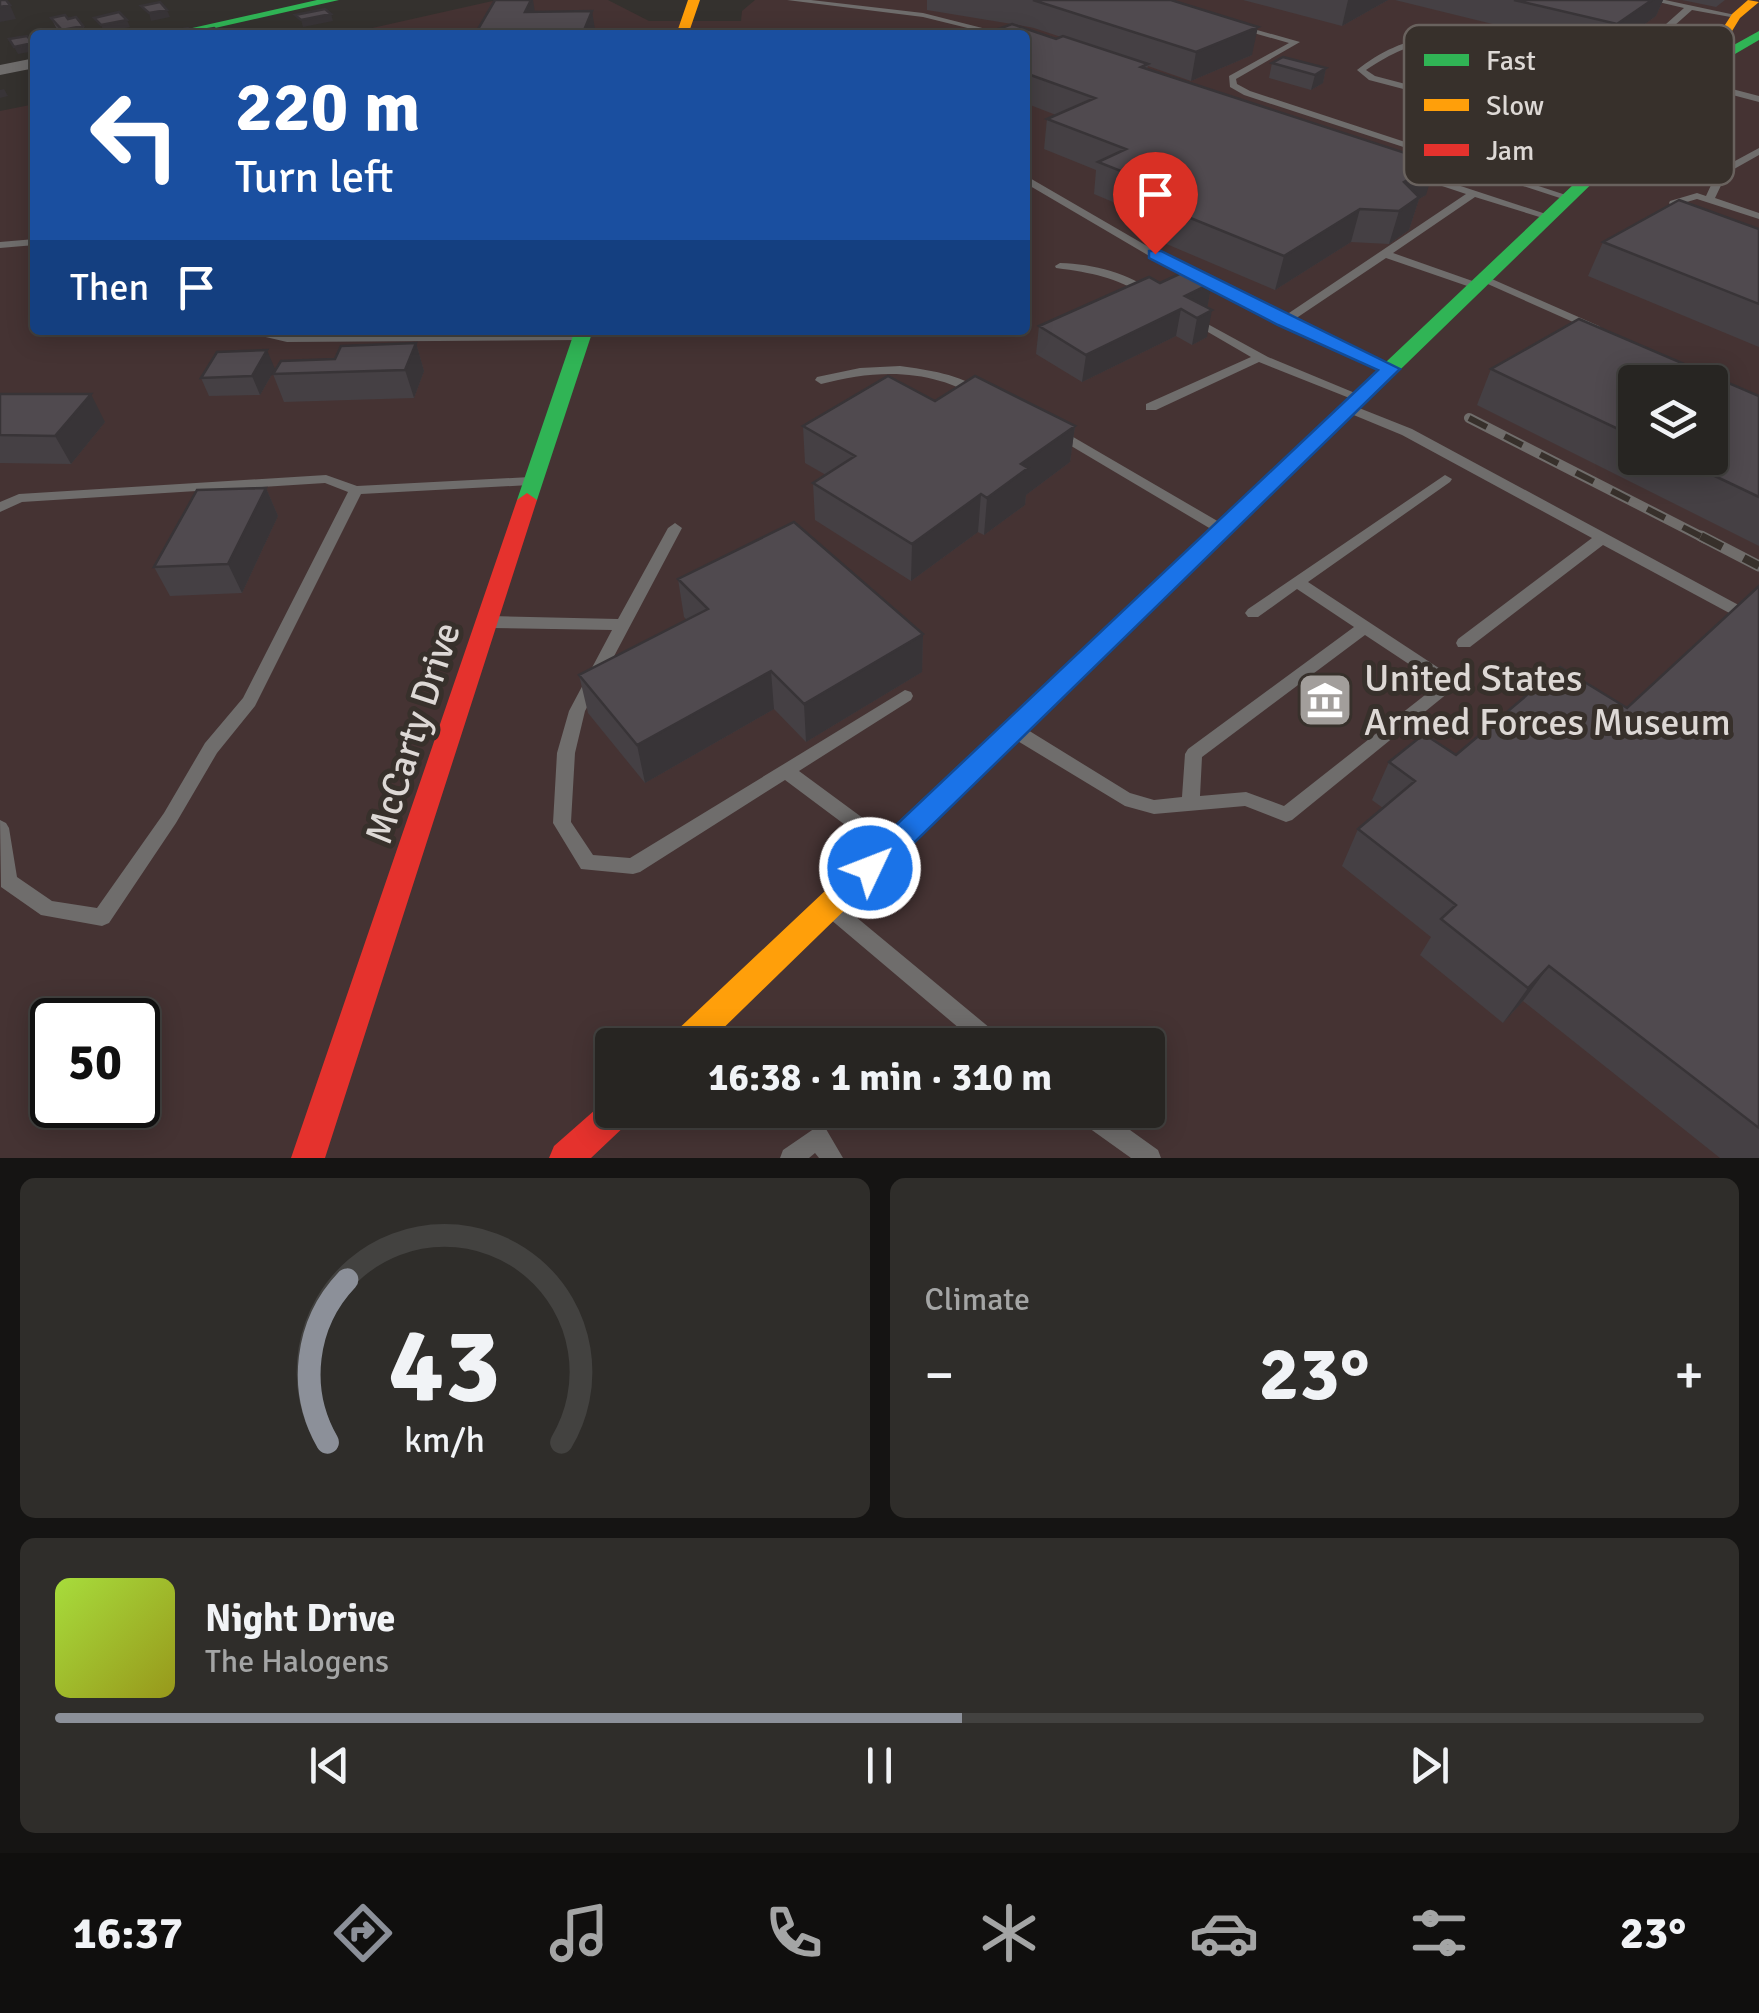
<!DOCTYPE html>
<meta charset="utf-8">
<style>
:root{--surface:#272522;--page:#2f2d2a;--text:#f1f3f6;--muted:#a4a5a5;--line:#434240;--accent:#8c9099}
body{margin:0;font-family:Signika,sans-serif;background:var(--page);color:var(--text);height:100vh;display:flex;flex-direction:column;font-size:38px;white-space:nowrap}
*{box-sizing:border-box;margin:0}
p{font-size:32px;color:var(--muted)}
.icon{flex:none;width:55px;height:55px;fill:none;stroke:currentColor;stroke-width:2;stroke-linecap:round;stroke-linejoin:round}
.map{position:relative;height:1158px;overflow:hidden}
.panel{display:flex;flex-direction:column;gap:20px;padding:20px;background:#151413;flex:1}
.panel>*{flex:none}
.guide{position:absolute;left:30px;top:30px;width:1000px;height:305px;border-radius:10px;box-shadow:0 5px 25px #0003,0 0 0 2px var(--line);background:#1a4fa0;color:#fff;overflow:hidden}
.controls{position:absolute;left:1618px;top:365px;display:grid;gap:20px}
.controls a{display:grid;place-items:center;width:110px;height:110px;border-radius:10px;background:var(--surface);box-shadow:0 5px 25px #0003,0 0 0 2px var(--line);font-size:50px}
.speed{position:absolute;left:30px;top:998px;display:flex;gap:20px;font-size:50px;font-weight:700;text-align:center}
.speed>*{display:grid;place-content:center;width:130px;height:130px;border-radius:50%;background:var(--surface);box-shadow:0 5px 25px #0003,0 0 0 2px var(--line);line-height:1}
.speed .limit{border:5px solid #111;border-radius:15px;background:#fff;color:#111}
.pin{position:absolute;display:grid;place-items:center;width:85px;height:85px;color:#fff;margin:-102px -42px;border-radius:50% 50% 50% 0;rotate:-45deg;box-shadow:0 0 10px #0007}
.pin .icon{rotate:45deg}
.me{position:absolute;width:110px;margin:-55px;rotate:47deg;stroke-linejoin:round;filter:drop-shadow(0 0 8px #0008)}
.turn{display:flex;align-items:center;gap:35px;height:210px;padding:0 40px;font-size:45px}
.turn .icon{width:130px;height:130px;stroke-width:2.5}
.turn b{display:block;font-size:70px;line-height:85px}
.then{display:flex;align-items:center;height:95px;padding:0 40px;background:#0003;gap:20px;font-size:38px}
.big{font-size:75px;font-weight:700;line-height:1.1}
.panel .card{flex:1;display:flex;flex-direction:column;justify-content:center;gap:15px;min-width:0;padding:0 35px;border-radius:15px;background:var(--page)}
.panel .dial{align-items:center;gap:0}
.dial svg{height:260px;overflow:visible;fill:none;stroke:var(--line);stroke-width:7;stroke-linecap:round;text-anchor:middle}
.dial text{fill:var(--text);stroke:none}
.song{display:flex;align-items:center;gap:30px}
.cover{width:120px;height:120px;border-radius:15px;background:linear-gradient(135deg,hsl(80 70% 55%),hsl(60 70% 35%))}
.played{height:10px;border-radius:5px;background:linear-gradient(90deg,var(--accent) 55%,var(--line) 55%)}
.keys{display:flex;justify-content:space-around;direction:ltr}
.heat{display:flex;justify-content:space-between;align-items:center;font-size:55px;direction:ltr}
.panel .tiles{flex:1;display:grid;gap:20px;grid-template-columns:1fr 1fr}
.card:last-child{grid-column:span 2}
.trip{position:absolute;left:595px;top:1028px;width:570px;height:100px;border-radius:10px;background:var(--surface);box-shadow:0 5px 25px #0003,0 0 0 2px var(--line);font-weight:700;line-height:100px;text-align:center}
.menu{display:flex;height:160px;justify-content:space-around;align-items:center;background:#100f0e;color:var(--muted)}
.menu .icon{width:70px;height:70px}
.menu .current{color:var(--accent)}
.menu b{font-size:45px;color:var(--text)}
.map>svg:first-child{display:block}
</style>
<div class="map">
<svg width="1759" height="1158" viewBox="0 0 1759 1158">
<rect width="100%" height="100%" fill="#34312e"/>
<path fill="#453333" fill-rule="evenodd" d="M497 0H608L649 21H741L742 11 755 0H1759V1158H0V111L35 104V330H1025V35H341ZM1635 382H1710V458H1635ZM52 1020H138V1105H52ZM612 1045H1148V1110H612Z"/>
<g fill="none" stroke-linecap="round" stroke-linejoin="round">
<path fill="#6f6d6c" fill-rule="evenodd" d="M787 0H811L923 13 1010 35H996L923 17Z
M1650 0H1665L1740 16 1736 18 1692 10 1647 50 1710 63V67H1707L1638 53V49L1684 8Z
M1236 24 1300 42 1236 79 1237 84 1250 91 1575 198 1566 200 1244 95 1230 87 1229 76 1289 43 1236 28Z
M577 30 683 31 687 33 684 35 574 34 573 32Z
M1435 38 1471 46 1467 48C1423 39 1404 45 1366 70L1375 76 1478 103C1489 119 1503 128 1521 136L1589 77 1545 67V63L1593 74 1614 58 1618 60 1617 62 1601 75 1680 96 1676 99 1597 79 1528 140 1607 163V167L1604 168C1559 156 1500 148 1472 107L1369 80 1357 70C1380 52 1405 39 1435 38Z
M1690 78 1759 96V102L1687 83 1686 81Z
M1623 141 1722 168 1759 148V155L1727 173 1715 198 1759 213V219L1697 199 1680 204 1686 212 1677 214 1669 203 1670 201 1697 193 1706 196 1717 172 1623 145Z
M1409 171H1415L1555 217 1546 219 1475 197 1393 253 1481 284V288H1473L1386 258 1292 321 1394 366 1396 369 1390 373 1280 324 1151 257 1025 183V176L1028 177 1159 253 1283 317 1466 194 1409 175Z
M35 239V245L0 248V242Z
M1060 263C1094 264 1129 273 1157 294L1151 297 1147 296C1113 277 1094 273 1056 268L1055 266Z
M1485 276 1599 326 1601 328 1595 332 1591 330 1481 281 1479 279Z
M1193 316 1268 357 1367 398 1361 402 1357 401 1259 362 1156 410H1146V404L1251 357 1189 321V317Z
M243 330H266L287 334 582 332 588 336 582 340 287 342 245 332Z
M900 366C928 370 960 374 983 391L977 395C964 391 953 384 940 381 900 369 860 374 821 384L815 380 817 377 860 368Z
M1349 404 1412 429 1759 616V629L1603 545 1470 647H1458L1456 643 1458 639 1592 538 1402 435 1344 411 1343 408Z
M1056 427 1226 526 1228 529 1226 532H1216L1051 434 1049 431 1051 428Z
M326 475 357 486 530 477 537 481 530 485 361 494 255 706 217 753 176 823 109 923 102 926 41 915 1 887 0 820 6 823 9 828 17 877 52 901 97 908 164 813 205 743 243 698 348 492 325 483 22 502 0 512V502L19 494Z
M1445 475 1452 479 1450 482 1308 582 1457 680 1459 684 1292 820 1286 822 1245 806 1154 814 1125 806 1011 737 1008 732 1011 727 1017 725 1023 727 1130 793 1154 800 1182 797 1185 754 1188 749 1354 627 1297 589 1258 617H1248L1245 613 1248 609ZM1365 635 1439 684 1284 806 1246 792 1200 796 1202 757Z
M675 523 682 528 585 711 575 753 571 822 593 855 630 858 905 690 911 692 913 696 911 700 799 771 890 838 892 843 890 848 883 851 876 848 785 780 640 872 633 874 581 869 553 823 557 753 569 711 612 630 491 628 483 622 491 616 618 619 668 528Z
M837 904 844 907 1002 1038 1006 1045H979L830 919 827 913 830 907Z
M1072 1110H1102L1158 1150 1161 1158H1131L1075 1118Z
M818 1126 826 1129 843 1158H819L815 1153 809 1158H780L783 1150Z"/>
<path fill="#6f6d6c" fill-rule="evenodd" d="M35 58V68L0 75V65Z"/>
<path fill="#30b455" fill-rule="evenodd" d="M317 0H339L184 35H161Z
M1759 31V40L1711 68 1236 529H1220L1217 524 1220 519 1703 62Z
M575 330H593L537 500 527 507 520 505 517 500Z"/>
<path fill="#ff9f0a" fill-rule="evenodd" d="M688 0H700L688 35H676Z
M1748 0 1759 2 1740 18 1715 59H1707L1705 56 1732 14Z
M1228 517 1239 524 1236 529 706 1045H668L673 1034 1220 519Z"/>
<path fill="#e5322d" fill-rule="evenodd" d="M527 493 537 500 325 1158H291L517 500Z
M612 1095V1110H633L629 1122 591 1158H549L554 1146Z"/>
<g stroke="#706d6b" stroke-width="10">
<path id="rail-far1" d="M1469 418 1706 539"/>
</g>
<g stroke="#706d6b" stroke-width="11">
<path id="rail" d="M1701 536 1759 566"/>
</g>
<use href="#rail-far1" stroke="#37302b" stroke-width="6" stroke-dasharray="20" stroke-linecap="butt"/>
<use href="#rail" stroke="#37302b" stroke-width="8" stroke-dasharray="24" stroke-linecap="butt"/>
</g>
<path fill="#454044" fill-rule="evenodd" d="M927 0H1171L1252 55 1191 81 1148 66 1147 69 1426 195 1419 199 1409 230 1389 244 1351 242 1275 290 1150 237 1153 219 1094 194 1096 170 1044 149 1047 119 1056 115 1025 103V35L1012 24 927 10ZM1013 24 1034 28 1061 37 1056 39Z
M1243 0H1388L1342 26Z
M1395 0H1663L1656 16 1606 52Z
M1682 0H1725L1716 7Z
M51 18 68 19 83 26 87 35H60Z
M1410 44 1566 69 1558 92 1536 108 1425 77 1426 72 1404 66Z
M1272 63 1326 68 1323 83 1311 90 1269 78Z
M1424 105 1468 113 1446 129 1419 121Z
M1759 229V347L1588 276 1603 242Z
M1160 283H1212L1207 308V337L1192 345 1176 336 1082 382 1036 354 1039 326Z
M1579 319 1759 396V546L1477 405 1491 369ZM1635 382H1710V458H1635Z
M691 330H716L703 337Z
M416 343 424 371 414 398 284 402 273 374 335 359Z
M275 369 260 395 209 396 201 378Z
M0 394 105 422 71 464 0 463Z
M935 401 1075 426 1070 462 1026 495 1025 505 984 535 978 532 911 581 815 520 813 483 826 475 805 463 803 426Z
M266 488 278 516 242 593 170 596 154 567Z
M678 579 923 634 922 672 806 742 774 709 645 783 588 713 579 675 687 620 684 617Z
M1759 586V1158H1720L1523 1001 1503 1023 1420 955 1431 937 1342 866 1358 829 1383 808 1372 800 1389 762 1456 755 1627 708Z"/>
<path fill="#383437" d="M531 0H533L537 25 525 12Z
M1348 0H1388L1342 26Z
M1652 0H1663L1656 16 1606 52 1617 24Z
M10 5 16 19 0 22V7Z
M167 10 170 17 151 21 149 13Z
M592 11 596 35H582Z
M331 14 333 21 303 27 301 20Z
M127 20 130 27 104 33 101 25Z
M83 26 87 35H64L62 30Z
M1258 27 1252 55 1191 81 1196 52Z
M33 43 35 51 18 54 14 47Z
M1326 68 1323 83 1311 90 1315 75Z
M1566 69 1558 92 1536 108 1545 85Z
M4 89 8 96 0 98V90Z
M1474 98 1468 113 1446 129 1451 113Z
M1436 163 1426 195 1419 199 1409 230 1389 244 1399 211 1404 182Z
M1360 209 1351 242 1275 290 1284 256Z
M1212 283 1207 309 1185 296Z
M1181 309 1176 336 1082 382 1086 355Z
M1212 310 1207 337 1192 345 1197 318Z
M702 330H716L703 337Z
M416 343 424 371 414 398 405 370Z
M267 350 275 369 260 395 252 376Z
M91 394 105 422 71 464 55 436Z
M1075 426 1070 462 1026 495 1025 505 984 535 987 498 1021 464Z
M266 488 278 516 242 593 228 564Z
M981 494 978 532 911 581 912 544Z
M923 634 922 672 806 742 804 704Z
M771 671 774 709 645 783 637 745Z
M1549 966 1523 1001 1503 1023 1528 988Z"/>
<path fill="#504a4f" stroke="#383437" stroke-width="2.5" d="M0 0H6L10 5 0 7Z
M495 0H531L525 12 592 11 582 35H458L460 31H477Z
M1033 0H1171L1258 27 1196 52Z
M1514 0H1652L1617 24Z
M160 2 167 10 149 13 141 6Z
M325 9 331 14 301 20 295 15Z
M119 12 127 20 101 25 94 18Z
M65 15 68 19 76 17 83 26 62 30 51 18Z
M1012 24 1056 39 1063 36 1148 64 1141 67 1436 163 1404 182 1419 197 1399 211 1360 209 1284 256 1156 204 1176 193 1098 162 1126 149 1047 119 1095 98 1025 73V35H982Z
M188 28 194 35 156 34Z
M214 28 223 35H200L196 31Z
M246 30 250 34 234 35 231 33Z
M27 36 33 43 14 47 9 39Z
M1283 57 1326 68 1315 75 1272 63Z
M1679 200 1759 229V304L1603 242Z
M1188 270 1212 283 1185 296 1212 310 1197 318 1181 309 1086 355 1039 326 1149 277 1160 283Z
M1579 319 1759 396V497L1677 458H1710V382H1635V437L1491 369Z
M416 343 405 370 273 374 281 361 335 359 341 346Z
M267 350 252 376 201 378 217 352Z
M888 376 935 401 975 376 1075 426 1021 464 1028 468 987 498 981 494 912 544 813 483 855 456 803 426Z
M0 394H91L55 436 0 435Z
M266 488 228 564 154 567 197 490Z
M794 522 923 634 804 704 771 671 637 745 579 675 708 609 678 579Z
M1759 586V1128L1549 966 1528 988 1441 919 1456 905 1358 829 1415 781 1389 762 1424 734 1456 755 1560 667 1627 708Z"/>
<path fill="#1a73e8" stroke="#114b97" stroke-width="2.5" d="M1149 251H1161L1400 369 880 876 870 880 860 876 855 868 860 859 1378 370 1278 325 1149 258Z"/>
<defs>
<g id="museum-square" transform="scale(2.875)"><rect x="-9" y="-9" width="18" height="18" rx="4" fill="#a29e9b" stroke="#37302b"/><path d="M0-6L6-3V-2H-6V-3ZM-5-1h2V3h-2ZM-1-1h2V3h-2ZM3-1h2V3H3ZM-6 4H6V6H-6Z" fill="#fff"/></g>
</defs>
<g fill-rule="evenodd">
<use href="#museum-square" x="1325" y="700"/>
</g>
<g text-anchor="middle" dominant-baseline="central" stroke-width="10" stroke-linejoin="round" paint-order="stroke">
<g font-size="38" fill="#ddd8d5" stroke="#37302b" text-anchor="start">
<text x="1364" y="678">United States<tspan x="1364" dy="44">Armed Forces Museum</tspan></text>
</g>
<g font-size="38" fill="#ddd8d5" stroke="#37302b">
<text transform="translate(413 733) rotate(-72)">McCarty Drive</text>
</g>
</g>
<rect x="1404" y="25" width="330" height="160" rx="15" fill="#37302b" stroke="#69625e" stroke-width="2.5"/>
<rect x="1424" y="54" width="45" height="12" fill="#30b455"/>
<rect x="1424" y="99" width="45" height="12" fill="#ff9f0a"/>
<rect x="1424" y="144" width="45" height="12" fill="#e5322d"/>
<g font-size="28" fill="#ddd8d5">
<text x="1486" y="70">Fast</text>
<text x="1486" y="115">Slow</text>
<text x="1486" y="160">Jam</text>
</g>
</svg>
<div class="controls">
<a><svg class="icon" aria-label="layers" viewBox="0 0 24 24"><path d="M12 4l9 5-9 5-9-5zM3 14l9 5 9-5"/></svg></a>
</div>
<div class="speed"><div class="limit">50</div></div>
<div class="pin" style="left:1155px;top:254px;background:#d93025"><svg class="icon" aria-label="arrive" viewBox="0 0 24 24"><path d="M6 21V4h12l-3 4 3 4H6"/></svg></div>
<svg class="me" style="left:870px;top:868px" viewBox="-20 -20 40 40"><circle r="17" fill="#1a73e8" stroke="#fff" stroke-width="3"/><path d="M0-11L8 9 0 5-8 9z" fill="#fff"/></svg>
<div class="trip">16:38 · 1 min · 310 m</div>
<div class="guide">
<div class="turn"><svg class="icon" aria-label="left" viewBox="0 0 24 24"><path d="M17 20v-9H6M10 6l-5 5 5 5"/></svg><div><b>220 m</b>Turn left</div></div>
<div class="then">Then<svg class="icon" aria-label="arrive" viewBox="0 0 24 24"><path d="M6 21V4h12l-3 4 3 4H6"/></svg></div>
</div>
</div>
<section class="panel">
<div class="tiles">
<div class="card dial"><svg viewBox="0 0 100 80">
<path d="M14 69A42 42 0 1 1 86 69"/>
<path d="M14 69A42 42 0 0 1 20 19" stroke="#8c9099"/>
<text x="50" y="56" font-size="32" font-weight="700">43</text>
<text x="50" y="72" font-size="11">km/h</text>
</svg></div>
<div class="card"><p>Climate</p>
<div class="heat"><a>−</a><b class="big">23°</b><a>+</a></div>
</div>
<div class="card">
<div class="song"><i class="cover"></i><div><b>Night Drive</b><p>The Halogens</p></div></div>
<div class="played"></div>
<div class="keys"><svg class="icon" aria-label="previous" viewBox="0 0 24 24"><path d="M18 5L8 12l10 7zM5 5v14"/></svg><svg class="icon" aria-label="pause" viewBox="0 0 24 24"><path d="M8 5v14M16 5v14"/></svg><svg class="icon" aria-label="next" viewBox="0 0 24 24"><path d="M6 5l10 7-10 7zM19 5v14"/></svg></div>
</div>
</div>
</section>
<nav class="menu">
<b>16:37</b>
<svg class="icon current" aria-label="directions" viewBox="0 0 24 24"><path d="M12 3l9 9-9 9-9-9zM9 14v-3h6M13 9l2 2-2 2"/></svg>
<svg class="icon" aria-label="music" viewBox="0 0 24 24"><path d="M9 18V5l10-2v13"/><circle cx="6" cy="18" r="3"/><circle cx="16" cy="16" r="3"/></svg>
<svg class="icon" aria-label="phone" viewBox="0 0 24 24"><path d="M5 4h4l2 5-3 2q2 4 5 5l2-3 5 2v4C11 20 4 13 5 4z"/></svg>
<svg class="icon" aria-label="climate" viewBox="0 0 24 24"><path d="M12 3v18M4 7l16 10M4 17L20 7"/></svg>
<svg class="icon" aria-label="car" viewBox="0 0 24 24"><path d="M5 17H2v-5l4-1 3-4h7l3 4 3 1v5h-3M9 17h6M6 11h13"/><circle cx="7" cy="17" r="2"/><circle cx="17" cy="17" r="2"/></svg>
<svg class="icon" aria-label="filters" viewBox="0 0 24 24"><path d="M4 7h16M4 17h16"/><circle cx="9" cy="7" r="2"/><circle cx="15" cy="17" r="2"/></svg>
<b>23°</b>
</nav>
